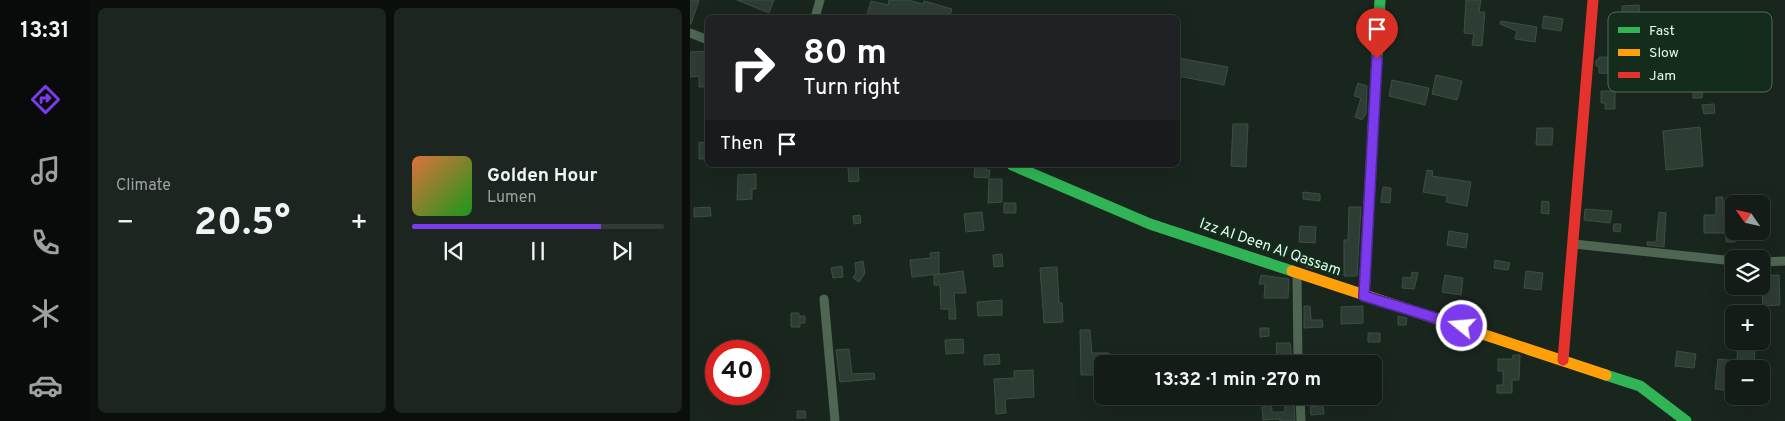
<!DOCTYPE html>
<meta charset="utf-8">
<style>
:root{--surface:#131c16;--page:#1c251f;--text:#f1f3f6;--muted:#9da1a1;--line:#323a35;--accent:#7c3aed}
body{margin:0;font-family:Overpass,sans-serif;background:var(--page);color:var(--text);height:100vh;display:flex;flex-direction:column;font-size:19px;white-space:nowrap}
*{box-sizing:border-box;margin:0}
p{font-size:16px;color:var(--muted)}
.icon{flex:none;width:28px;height:28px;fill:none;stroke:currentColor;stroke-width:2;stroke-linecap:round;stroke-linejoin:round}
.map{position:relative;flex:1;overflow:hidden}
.sheet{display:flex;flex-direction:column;gap:8px;padding:8px;background:#0a0f0c;width:600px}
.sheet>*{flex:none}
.banner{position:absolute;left:15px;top:15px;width:475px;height:152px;border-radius:8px;box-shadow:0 5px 20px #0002,0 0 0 1px var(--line);background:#202124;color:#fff;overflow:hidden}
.needle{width:32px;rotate:304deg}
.buttons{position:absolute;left:1035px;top:195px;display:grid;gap:10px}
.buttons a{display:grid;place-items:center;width:45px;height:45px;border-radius:8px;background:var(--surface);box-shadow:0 5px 20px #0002,0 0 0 1px var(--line);font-size:25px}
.speed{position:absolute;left:15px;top:340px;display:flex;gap:10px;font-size:25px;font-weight:700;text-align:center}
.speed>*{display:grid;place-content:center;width:65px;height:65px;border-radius:50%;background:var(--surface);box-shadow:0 5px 20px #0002,0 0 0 1px var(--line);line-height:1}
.speed .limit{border:8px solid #d22;background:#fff;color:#111}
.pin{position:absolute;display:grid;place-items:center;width:42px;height:42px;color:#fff;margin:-51px -21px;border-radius:50% 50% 50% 0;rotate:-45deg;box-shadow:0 0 5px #0007}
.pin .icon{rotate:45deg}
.me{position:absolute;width:55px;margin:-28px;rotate:287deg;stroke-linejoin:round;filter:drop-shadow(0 0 4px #0008)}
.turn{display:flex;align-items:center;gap:18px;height:105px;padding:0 15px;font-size:22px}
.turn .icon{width:65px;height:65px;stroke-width:2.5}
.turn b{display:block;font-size:35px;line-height:42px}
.then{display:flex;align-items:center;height:48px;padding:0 15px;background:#0003;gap:10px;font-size:19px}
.big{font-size:38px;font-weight:700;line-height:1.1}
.sheet .tile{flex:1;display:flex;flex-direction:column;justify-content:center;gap:8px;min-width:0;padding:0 18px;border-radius:8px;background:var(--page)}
.song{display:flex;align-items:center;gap:15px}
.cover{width:60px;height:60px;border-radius:8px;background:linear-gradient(135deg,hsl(20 70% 55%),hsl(120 70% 35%))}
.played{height:5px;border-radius:2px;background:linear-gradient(90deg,var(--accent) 75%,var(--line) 75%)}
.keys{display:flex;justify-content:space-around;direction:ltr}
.heat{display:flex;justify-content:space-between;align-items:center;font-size:28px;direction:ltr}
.sheet .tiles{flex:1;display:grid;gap:8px;grid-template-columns:repeat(2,1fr)}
.trip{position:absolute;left:404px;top:355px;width:288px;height:50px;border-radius:8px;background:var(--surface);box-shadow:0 5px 20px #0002,0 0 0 1px var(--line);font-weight:700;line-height:50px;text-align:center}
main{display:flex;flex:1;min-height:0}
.tab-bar{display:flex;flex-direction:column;width:90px;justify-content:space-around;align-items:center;background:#080b09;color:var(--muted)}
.tab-bar .icon{width:35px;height:35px}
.tab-bar .active{color:var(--accent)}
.tab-bar b{font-size:22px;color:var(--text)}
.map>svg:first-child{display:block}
</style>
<main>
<nav class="tab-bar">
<b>13:31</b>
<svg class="icon active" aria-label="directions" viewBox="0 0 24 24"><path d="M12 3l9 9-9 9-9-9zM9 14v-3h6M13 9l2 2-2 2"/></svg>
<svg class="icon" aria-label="music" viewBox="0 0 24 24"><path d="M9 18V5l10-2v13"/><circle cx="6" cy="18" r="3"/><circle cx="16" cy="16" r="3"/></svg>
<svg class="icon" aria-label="phone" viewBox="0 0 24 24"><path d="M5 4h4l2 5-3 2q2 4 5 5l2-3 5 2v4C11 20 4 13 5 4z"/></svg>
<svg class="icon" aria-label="climate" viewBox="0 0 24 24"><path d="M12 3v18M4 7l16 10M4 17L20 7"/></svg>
<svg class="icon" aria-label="car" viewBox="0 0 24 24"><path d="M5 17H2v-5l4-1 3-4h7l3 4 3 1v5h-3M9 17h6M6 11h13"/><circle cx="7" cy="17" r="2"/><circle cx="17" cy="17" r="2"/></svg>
</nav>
<section class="sheet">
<div class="tiles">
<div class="tile"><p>Climate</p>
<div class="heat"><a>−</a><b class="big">20.5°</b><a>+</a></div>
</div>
<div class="tile">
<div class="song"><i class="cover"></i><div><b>Golden Hour</b><p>Lumen</p></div></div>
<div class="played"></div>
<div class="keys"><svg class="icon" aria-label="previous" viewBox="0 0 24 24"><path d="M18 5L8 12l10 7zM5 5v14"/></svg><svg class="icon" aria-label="pause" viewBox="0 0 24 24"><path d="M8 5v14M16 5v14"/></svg><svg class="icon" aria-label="next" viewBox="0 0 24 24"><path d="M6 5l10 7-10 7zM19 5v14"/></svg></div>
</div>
</div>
</section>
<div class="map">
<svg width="1095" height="421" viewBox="0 0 1095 421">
<rect width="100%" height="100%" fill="#19261d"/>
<path fill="#2e3d34" stroke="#3c4f43" d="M0 0H9L1 24H0Z
M47 0H84L79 13Z
M199 0H218L233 4 234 1 262 9 259 18H176L181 1 198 5Z
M776 0H791L789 12H795L792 46 782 45 784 34 774 33Z
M949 5 951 46 934 47 932 6Z
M854 16 873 19 871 31 852 28Z
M811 21 847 27 845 42 825 39 827 31 810 24Z
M1003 42H1024V83H1013L1012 98H1003Z
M18 51V87H9V76L0 77V52Z
M909 57 949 58 948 74 909 73V66H906V60H909Z
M488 58 538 67 534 85 488 76Z
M746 75 772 81 767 100 742 94Z
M702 80 739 88 735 105 699 96Z
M668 83 677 86 676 114 672 120 665 117 671 98 664 96Z
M911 91H925V109H915V103H911Z
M1024 104 1025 113 1014 114 1012 105Z
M543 124H558L556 167 541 166Z
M1010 127 1013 166 976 170 973 131Z
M847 128H863L862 145H846Z
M9 142 18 143V159H9Z
M285 165H296V170H300L299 178 284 177Z
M168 167 169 181 159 182 158 168Z
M737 170 743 171 742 176 781 182 777 206 756 202 757 196 733 192Z
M66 174V189H62V199L47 200 48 175Z
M299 179H312V202L298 203Z
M693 187 701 188 700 203 691 202Z
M613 192 630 194V201L613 199Z
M1026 197H1033V215H1044L1045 242H1036V233H1014V215H1026Z
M852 201 859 202V214L851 213Z
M314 203H326V213H314Z
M20 207 21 216 4 217V208Z
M659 207H671L667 276H654V240H658Z
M895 209 922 211 920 223 894 220Z
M292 212 294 230 276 232 274 214Z
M969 212 976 213 974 247 957 245V242H966Z
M170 215 171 223 164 224 163 216Z
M924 224H931L930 232 923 231Z
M610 226 626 227 625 243 609 242Z
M759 231 778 234 776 248 757 245Z
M249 252V274L222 277 220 260 241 258 240 253Z
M312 254 313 266 304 267 303 255Z
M805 260 820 263 818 270 804 268Z
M173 261 175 273 169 282 163 278 166 273 165 263Z
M616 262 624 263 623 269 616 267Z
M152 266 153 277 143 278 141 268Z
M367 267 369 303H372L373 322 354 323 350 268Z
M273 271 276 293H264L266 319H259V309H251L250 285H244V275Z
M836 271 853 273 851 290 834 288Z
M722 272 728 273 724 289 712 288 713 277 721 278Z
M571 275 599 279 598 298H574L575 284H569Z
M755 275 773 278 771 295 752 292Z
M1089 275 1090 305 1073 306 1071 276Z
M312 300V315L288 316 287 302Z
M614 306H620L621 320H632L633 327 614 328Z
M673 306V323L651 324V307Z
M101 313H109V316H115V323H110V327H101Z
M708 316 717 318 716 325H708Z
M570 328H579V336L570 337Z
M390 330H400L402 353H419L420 362 412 364V375H391Z
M678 333H690V342H678Z
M273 339 274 353 256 354 255 340Z
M1048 341H1065L1064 369H1044L1042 391 1025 389 1028 359 1047 361Z
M586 343H600L602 358H587Z
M159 349 162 374 184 373 185 379 150 382 146 350Z
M987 351 1006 354 1004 368 985 366Z
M309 354 310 364 294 365V355Z
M823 355H830L829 380H822V393H807V385H813V371H808V359H822Z
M343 370 344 397 315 399 316 413 306 414 304 379 324 378V371Z
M574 396H581L582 412H595L594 396H604L605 421H590V419L573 420 572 407H575Z
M633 405 634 414 621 415 620 407Z
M107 411H115L116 418H107Z"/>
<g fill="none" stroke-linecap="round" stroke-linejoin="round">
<path stroke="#4f6654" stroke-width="9" d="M125 18 130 0
M0 33 18 40
M884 244 1044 261
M1071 262 1095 261
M607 273 608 364
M134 299 145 421
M610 396 611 421"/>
<path stroke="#30b455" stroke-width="11" d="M322 165 460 224 602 271
M674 296 690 0
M916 375 950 386 996 421"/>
<path stroke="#ff9f0a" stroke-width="11" d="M602 271 916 375"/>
<path stroke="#e5322d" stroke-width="11" d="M873 360 903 0"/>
</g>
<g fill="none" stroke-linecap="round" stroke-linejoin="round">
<g stroke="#51269a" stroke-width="12">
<path id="route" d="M687 59 674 296 772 326"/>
</g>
<use href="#route" stroke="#7c3aed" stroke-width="9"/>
</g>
<g text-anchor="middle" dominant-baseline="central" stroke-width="5" stroke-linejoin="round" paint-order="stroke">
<g font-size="15" fill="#dffde9" stroke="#132c1c">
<text transform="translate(580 248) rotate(19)">Izz Al Deen Al Qassam</text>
</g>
</g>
<rect x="918" y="12" width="164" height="80" rx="8" fill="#132c1c" stroke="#506b5a" stroke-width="1"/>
<rect x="928" y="27" width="22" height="6" fill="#30b455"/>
<rect x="928" y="49" width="22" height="7" fill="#ff9f0a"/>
<rect x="928" y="72" width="22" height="6" fill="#e5322d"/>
<g font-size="14" fill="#dffde9">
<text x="959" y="35">Fast</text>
<text x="959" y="57">Slow</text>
<text x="959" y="80">Jam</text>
</g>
</svg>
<div class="buttons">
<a><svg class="needle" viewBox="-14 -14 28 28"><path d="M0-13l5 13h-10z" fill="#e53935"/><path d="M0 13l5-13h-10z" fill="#9da1a1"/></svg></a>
<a><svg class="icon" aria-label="layers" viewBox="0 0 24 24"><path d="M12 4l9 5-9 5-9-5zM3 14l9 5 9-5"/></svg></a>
<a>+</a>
<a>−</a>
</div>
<div class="speed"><div class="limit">40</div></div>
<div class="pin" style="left:687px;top:59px;background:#d93025"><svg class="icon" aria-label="arrive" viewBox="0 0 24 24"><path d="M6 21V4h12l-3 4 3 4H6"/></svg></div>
<svg class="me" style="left:772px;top:326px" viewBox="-20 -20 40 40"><circle r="17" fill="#7c3aed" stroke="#fff" stroke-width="3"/><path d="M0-11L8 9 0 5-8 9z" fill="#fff"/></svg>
<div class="trip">13:32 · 1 min · 270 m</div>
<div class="banner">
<div class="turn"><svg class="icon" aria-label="right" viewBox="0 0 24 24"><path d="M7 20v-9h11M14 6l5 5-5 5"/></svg><div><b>80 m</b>Turn right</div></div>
<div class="then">Then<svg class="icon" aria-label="arrive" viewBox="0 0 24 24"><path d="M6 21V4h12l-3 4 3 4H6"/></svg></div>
</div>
</div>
</main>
